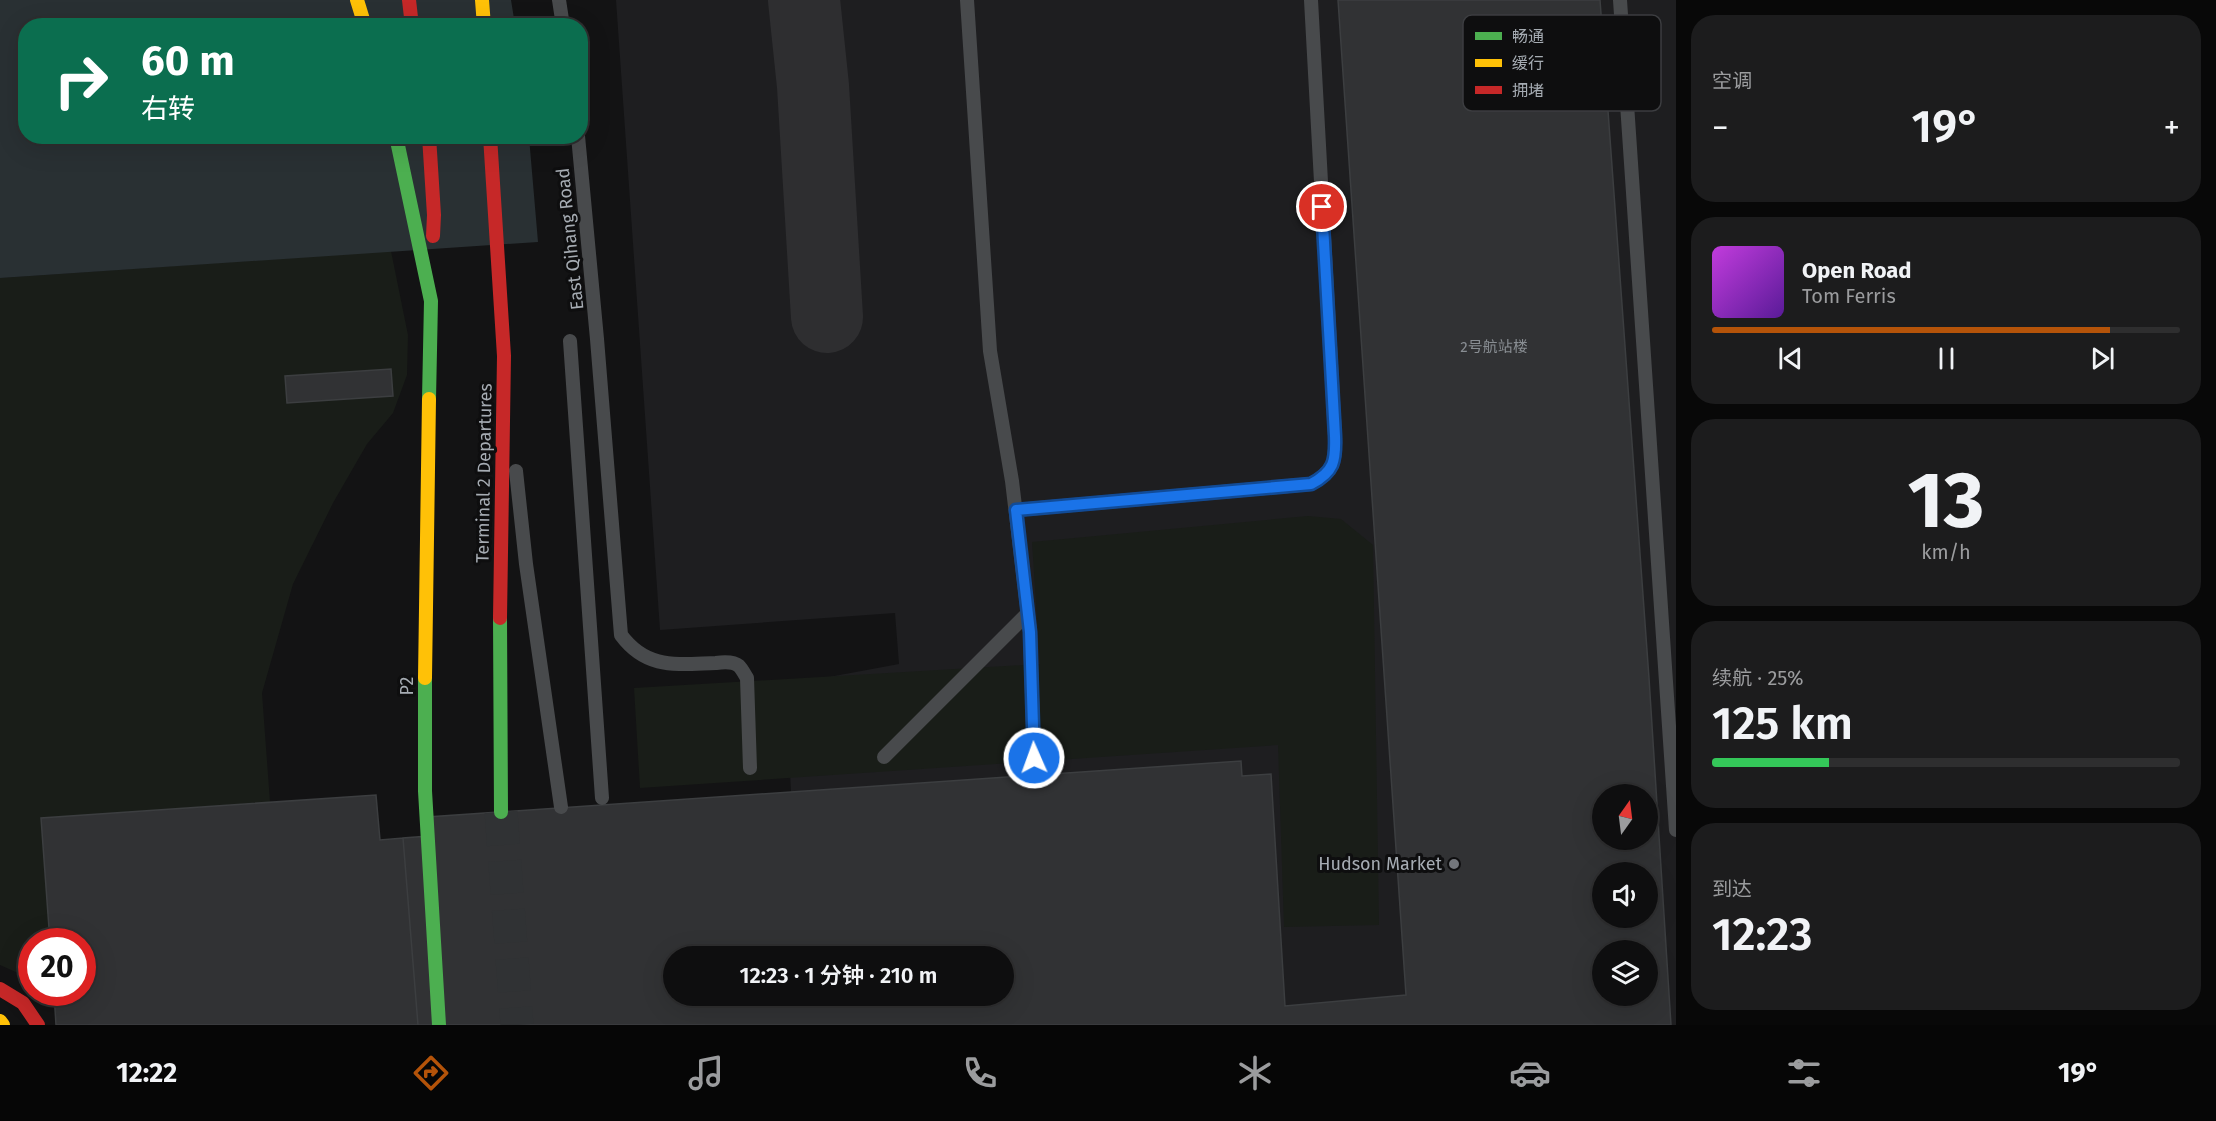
<!DOCTYPE html>
<html lang="zh">
<meta charset="utf-8">
<style>
:root{--surface:#0e0e0f;--page:#1c1c1d;--text:#f1f3f6;--muted:#9b9c9e;--line:#2e2e2f;--accent:#b45309}
body{margin:0;font-family:"Fira Sans","Noto Sans SC",sans-serif;background:var(--page);color:var(--text);height:100vh;display:flex;flex-direction:column;font-size:22px;white-space:nowrap}
*{box-sizing:border-box;margin:0}
p{font-size:20px;color:var(--muted)}
.icon{flex:none;width:33px;height:33px;fill:none;stroke:currentColor;stroke-width:2;stroke-linecap:round;stroke-linejoin:round}
.map{position:relative;flex:1;overflow:hidden}
.side{display:flex;flex-direction:column;gap:15px;padding:15px;background:#080808;width:540px}
.side>*{flex:none}
.top-card{position:absolute;left:18px;top:18px;width:570px;height:126px;border-radius:24px;box-shadow:0 6px 24px #0002,0 0 0 2px var(--line);background:#0b6e4f;color:#fff;overflow:hidden}
.needle{width:39px;rotate:14deg}
.buttons{position:absolute;left:1592px;top:784px;display:grid;gap:12px}
.buttons a{display:grid;place-items:center;width:66px;height:66px;border-radius:50%;background:var(--surface);box-shadow:0 6px 24px #0002,0 0 0 2px var(--line);font-size:30px}
.speed{position:absolute;left:18px;top:928px;display:flex;gap:12px;font-size:30px;font-weight:700;text-align:center}
.speed>*{display:grid;place-content:center;width:78px;height:78px;border-radius:50%;background:var(--surface);box-shadow:0 6px 24px #0002,0 0 0 2px var(--line);line-height:1}
.speed .limit{border:9px solid #d22;background:#fff;color:#111}
.pin{position:absolute;display:grid;place-items:center;width:51px;height:51px;color:#fff;margin:-26px;border:3px solid #fff;border-radius:50%;box-shadow:0 2px 6px #0007}
.me{position:absolute;width:66px;margin:-33px;rotate:358deg;stroke-linejoin:round;filter:drop-shadow(0 0 4px #0008)}
.turn{display:flex;align-items:center;gap:21px;height:126px;padding:0 24px;font-size:27px}
.turn .icon{width:78px;height:78px;stroke-width:2.5}
.turn b{display:block;font-size:42px;line-height:51px}
.big{font-size:45px;font-weight:600;line-height:1.1}
.side .tile{flex:1;display:flex;flex-direction:column;justify-content:center;gap:9px;min-width:0;padding:0 21px;border-radius:24px;background:var(--page)}
.side .dial{align-items:center;gap:0}
.dial b{font-size:78px;line-height:1}
.song{display:flex;align-items:center;gap:18px}
.cover{width:72px;height:72px;border-radius:9px;background:linear-gradient(135deg,hsl(290 70% 55%),hsl(270 70% 35%))}
.played{height:6px;border-radius:3px;background:linear-gradient(90deg,var(--accent) 85%,var(--line) 85%)}
.keys{display:flex;justify-content:space-around;direction:ltr}
.heat{display:flex;justify-content:space-between;align-items:center;font-size:33px;direction:ltr}
.charge{height:9px;border-radius:4px;background:linear-gradient(90deg,#34c759 25%,var(--line) 0)}
.trip{position:absolute;left:663px;top:946px;width:351px;height:60px;border-radius:30px;background:var(--surface);box-shadow:0 6px 24px #0002,0 0 0 2px var(--line);font-weight:600;line-height:60px;text-align:center}
.dock{display:flex;height:96px;justify-content:space-around;align-items:center;background:#060606;color:var(--muted)}
.dock .icon{width:42px;height:42px}
.dock .on{color:var(--accent)}
.dock b{font-size:27px;color:var(--text)}
main{display:flex;flex:1;min-height:0}
.map>svg:first-child{display:block}
</style>
<main>
<div class="map">
<svg width="1676" height="1025" viewBox="0 0 1676 1025">
<rect width="100%" height="100%" fill="#131314"/>
<path fill="#1e1e20" fill-rule="evenodd" d="M616 0H1676V1025H418L403 838 429 836 427 817 791 792 786 685 899 664 895 613 660 630ZM1602 795H1647V840H1602ZM1602 873H1647V918H1602ZM1602 951H1647V996H1602ZM674 957H1004V996H674Z"/>
<path fill="#191d18" d="M391 251 408 335 407 375 393 413 367 444 333 503 293 584 262 693 270 802 42 818 50 942H32L31 981 27 977 0 965V278Z
M1308 516 1341 519 1373 545 1379 925 1284 927 1278 745 640 788 634 688 1040 664 1032 542Z"/>
<path fill="#293033" d="M0 0H511L515 25 26 26V136L529 137 538 242 0 278Z"/>
<g fill="none" stroke-linecap="round" stroke-linejoin="round">
<path stroke="#2e2e30" stroke-width="72" d="M804 0 813 86 827 317"/>
</g>
<path fill="#313234" stroke="#3c3e40" stroke-width="1.5" fill-rule="evenodd" d="M1338 0H1600L1649 678 1671 1025H418L403 838 429 836 427 817 1241 761 1242 776 1271 774 1285 1006 1406 995ZM1602 795H1647V840H1602ZM1602 873H1647V918H1602ZM1602 951H1647V996H1602ZM674 957H1004V996H674Z
M391 369 393 396 287 403 285 376Z
M376 795 380 840 403 838 418 1025H56L54 993H82V942H50L41 818Z"/>
<g fill="none" stroke-linecap="round" stroke-linejoin="round">
<path stroke="#303234" stroke-width="33" stroke-dasharray="33 16" stroke-linecap="butt" d="M501 812 517 1025"/>
<path stroke="#484a4c" stroke-width="14" d="M559 0 563 26
M967 0 990 351 1012 481 1022 565 1030 632 1034 758
M1620 0 1676 830
M578 136 597 339 621 635C647 670 677 664 716 663 723 662 733 661 739 666 742 669 745 675 747 678L750 768
M570 341 602 798
M516 471 526 564 561 807
M1016 510 1311 484C1334 472 1336 461 1335 436L1311 0
M884 757 1027 614"/>
<path stroke="#4caf50" stroke-width="14" d="M396 136 431 301 429 399
M500 618 501 812
M425 678V791L439 1025"/>
<path stroke="#ffc107" stroke-width="14" d="M357 0 365 26
M482 0 484 26
M425 678 429 399
M0 1021 3 1025"/>
<path stroke="#c62828" stroke-width="14" d="M409 0 412 26
M429 136 434 215 433 236
M490 136 504 356 500 618
M0 989 23 1003 38 1025"/>
</g>
<g fill="none" stroke-linecap="round" stroke-linejoin="round">
<g stroke="#114b97" stroke-width="15">
<path id="route" d="M1034 758 1030 632 1016 510 1311 484C1334 472 1336 461 1335 436L1322 207"/>
</g>
<use href="#route" stroke="#1a73e8" stroke-width="10"/>
</g>
<circle fill="#73767b" stroke="#0e0e0f" stroke-width="2" cx="1454" cy="864" r="6"/>
<g text-anchor="middle" dominant-baseline="central" stroke-width="6" stroke-linejoin="round" paint-order="stroke">
<g font-size="15" fill="#898e93">
<text x="1494" y="347">2号航站楼</text>
</g>
<g font-size="18" fill="#a6acb3" stroke="#0e0e0f">
<text transform="translate(570 239) rotate(-96)">East Qihang Road</text>
<text transform="translate(484 473) rotate(-89)">Terminal 2 Departures</text>
<text transform="translate(407 686) rotate(-90)">P2</text>
</g>
<g font-size="18" fill="#a6acb3" stroke="#0e0e0f" text-anchor="end">
<text x="1442" y="864">Hudson Market</text>
</g>
</g>
<rect x="1463" y="15" width="198" height="96" rx="9" fill="#0e0e0f" stroke="#3c3d40" stroke-width="1.5"/>
<rect x="1475" y="32" width="27" height="8" fill="#4caf50"/>
<rect x="1475" y="59" width="27" height="8" fill="#ffc107"/>
<rect x="1475" y="86" width="27" height="8" fill="#c62828"/>
<g font-size="16" fill="#a6acb3">
<text x="1512" y="42">畅通</text>
<text x="1512" y="69">缓行</text>
<text x="1512" y="96">拥堵</text>
</g>
</svg>
<div class="buttons">
<a><svg class="needle" viewBox="-14 -14 28 28"><path d="M0-13l5 13h-10z" fill="#e53935"/><path d="M0 13l5-13h-10z" fill="#9b9c9e"/></svg></a>
<a><svg class="icon" aria-label="sound" viewBox="0 0 24 24"><path d="M4 9h4l5-4v14l-5-4H4zM17 9q2 3 0 6"/></svg></a>
<a><svg class="icon" aria-label="layers" viewBox="0 0 24 24"><path d="M12 4l9 5-9 5-9-5zM3 14l9 5 9-5"/></svg></a>
</div>
<div class="speed"><div class="limit">20</div></div>
<div class="pin" style="left:1322px;top:207px;background:#d93025"><svg class="icon" aria-label="arrive" viewBox="0 0 24 24"><path d="M6 21V4h12l-3 4 3 4H6"/></svg></div>
<svg class="me" style="left:1034px;top:758px" viewBox="-20 -20 40 40"><circle r="17" fill="#1a73e8" stroke="#fff" stroke-width="3"/><path d="M0-11L8 9 0 5-8 9z" fill="#fff"/></svg>
<div class="trip">12:23 · 1 分钟 · 210 m</div>
<div class="top-card">
<div class="turn"><svg class="icon" aria-label="right" viewBox="0 0 24 24"><path d="M7 20v-9h11M14 6l5 5-5 5"/></svg><div><b>60 m</b>右转</div></div>
</div>
</div>
<section class="side">
<div class="tile"><p>空调</p>
<div class="heat"><a>−</a><b class="big">19°</b><a>+</a></div>
</div>
<div class="tile">
<div class="song"><i class="cover"></i><div><b>Open Road</b><p>Tom Ferris</p></div></div>
<div class="played"></div>
<div class="keys"><svg class="icon" aria-label="previous" viewBox="0 0 24 24"><path d="M18 5L8 12l10 7zM5 5v14"/></svg><svg class="icon" aria-label="pause" viewBox="0 0 24 24"><path d="M8 5v14M16 5v14"/></svg><svg class="icon" aria-label="next" viewBox="0 0 24 24"><path d="M6 5l10 7-10 7zM19 5v14"/></svg></div>
</div>
<div class="tile dial"><b>13</b><p>km/h</p></div>
<div class="tile"><p>续航 · 25%</p><b class="big">125 km</b><div class="charge"></div></div>
<div class="tile"><p>到达</p><b class="big">12:23</b></div>
</section>
</main>
<nav class="dock">
<b>12:22</b>
<svg class="icon on" aria-label="directions" viewBox="0 0 24 24"><path d="M12 3l9 9-9 9-9-9zM9 14v-3h6M13 9l2 2-2 2"/></svg>
<svg class="icon" aria-label="music" viewBox="0 0 24 24"><path d="M9 18V5l10-2v13"/><circle cx="6" cy="18" r="3"/><circle cx="16" cy="16" r="3"/></svg>
<svg class="icon" aria-label="phone" viewBox="0 0 24 24"><path d="M5 4h4l2 5-3 2q2 4 5 5l2-3 5 2v4C11 20 4 13 5 4z"/></svg>
<svg class="icon" aria-label="climate" viewBox="0 0 24 24"><path d="M12 3v18M4 7l16 10M4 17L20 7"/></svg>
<svg class="icon" aria-label="car" viewBox="0 0 24 24"><path d="M5 17H2v-5l4-1 3-4h7l3 4 3 1v5h-3M9 17h6M6 11h13"/><circle cx="7" cy="17" r="2"/><circle cx="17" cy="17" r="2"/></svg>
<svg class="icon" aria-label="filters" viewBox="0 0 24 24"><path d="M4 7h16M4 17h16"/><circle cx="9" cy="7" r="2"/><circle cx="15" cy="17" r="2"/></svg>
<b>19°</b>
</nav>
